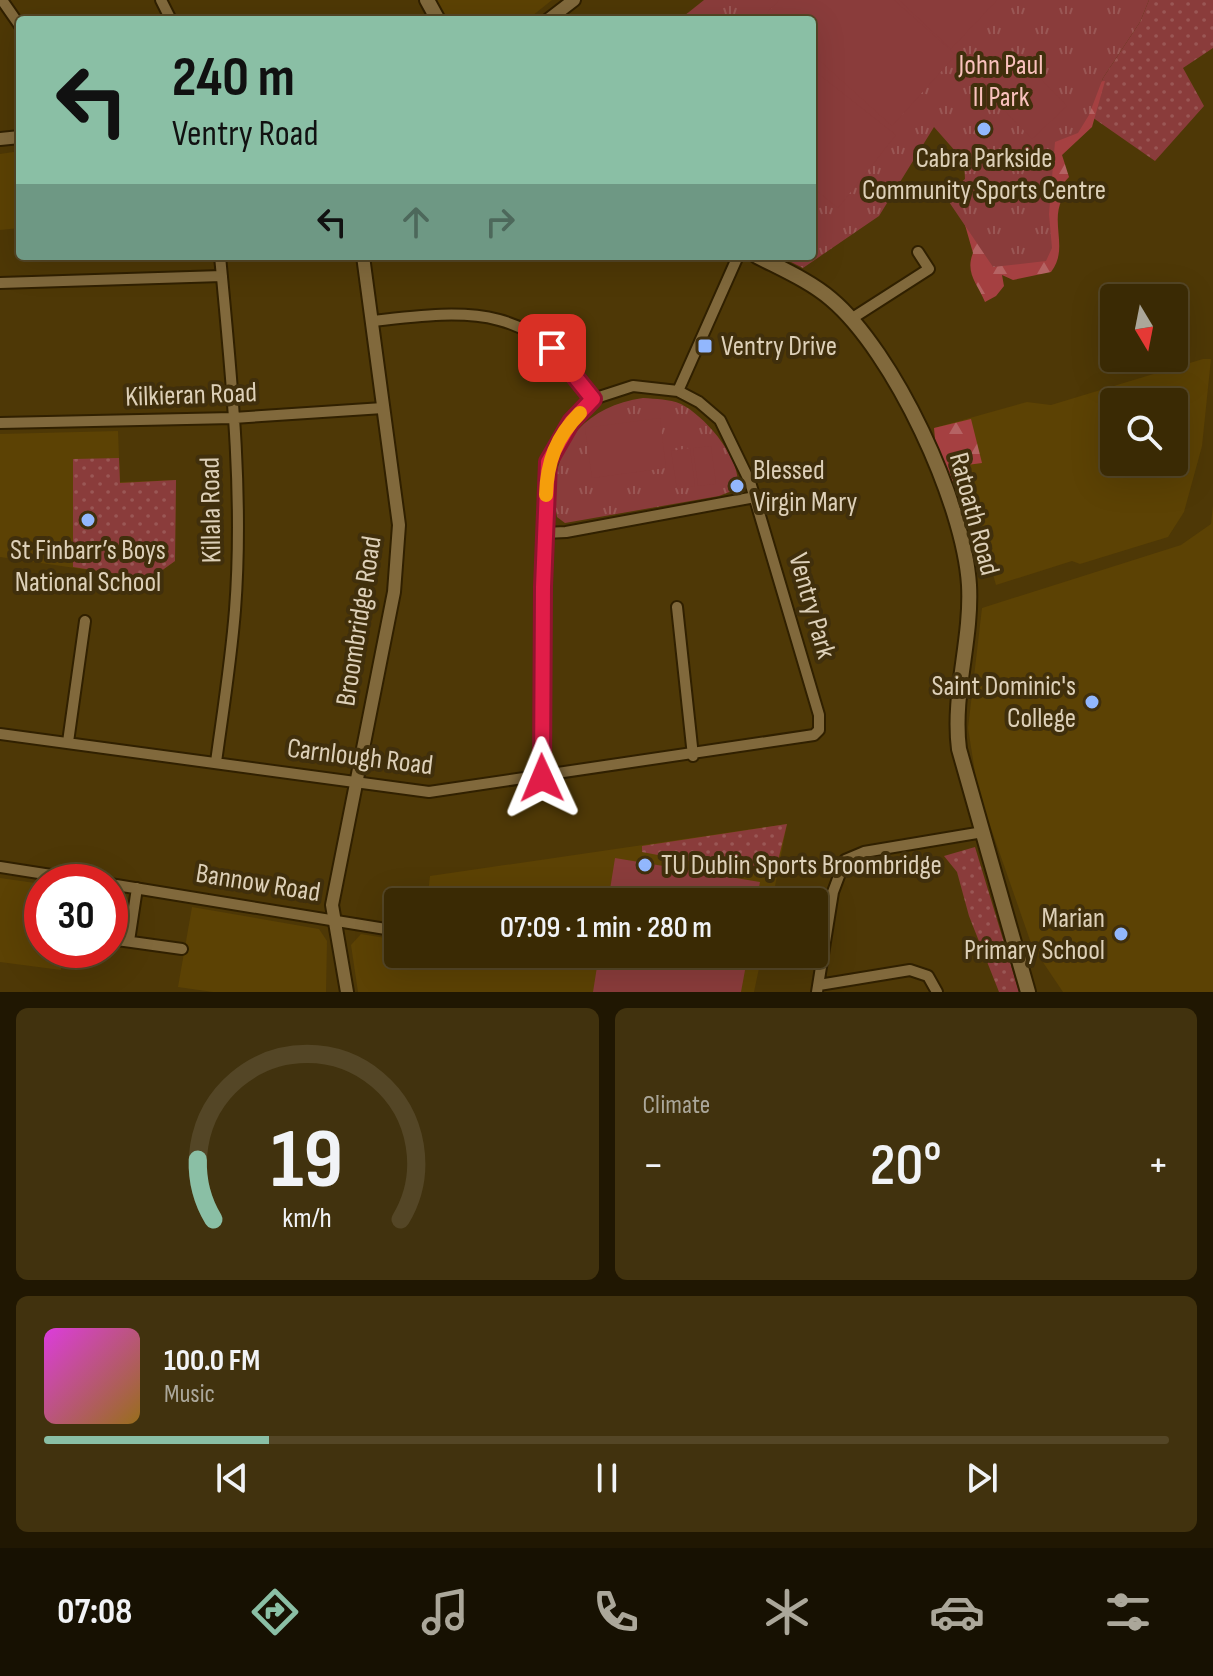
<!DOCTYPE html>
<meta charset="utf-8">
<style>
:root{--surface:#3a2a04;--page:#41320e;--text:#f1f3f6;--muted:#aba79a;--line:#544626;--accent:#8abfa5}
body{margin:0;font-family:"Sofia Sans Condensed",sans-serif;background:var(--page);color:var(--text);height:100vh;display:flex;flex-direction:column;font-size:30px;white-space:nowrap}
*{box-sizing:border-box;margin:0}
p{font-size:26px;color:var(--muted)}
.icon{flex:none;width:44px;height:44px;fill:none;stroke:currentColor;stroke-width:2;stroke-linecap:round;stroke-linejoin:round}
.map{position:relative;height:992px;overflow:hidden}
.panel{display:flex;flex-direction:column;gap:16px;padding:16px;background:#201702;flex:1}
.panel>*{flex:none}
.banner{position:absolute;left:16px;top:16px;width:800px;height:244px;border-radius:8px;box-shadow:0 8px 32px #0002,0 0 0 2px var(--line);background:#8abfa5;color:#111;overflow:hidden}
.needle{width:52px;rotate:170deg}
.controls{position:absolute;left:1100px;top:284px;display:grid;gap:16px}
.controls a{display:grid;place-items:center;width:88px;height:88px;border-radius:8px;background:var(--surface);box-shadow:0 8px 32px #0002,0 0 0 2px var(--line);font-size:40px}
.speed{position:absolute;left:24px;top:864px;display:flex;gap:16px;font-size:40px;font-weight:700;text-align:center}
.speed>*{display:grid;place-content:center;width:104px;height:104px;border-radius:50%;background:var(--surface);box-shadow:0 8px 32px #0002,0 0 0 2px var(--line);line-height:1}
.speed .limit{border:12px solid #d22;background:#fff;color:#111}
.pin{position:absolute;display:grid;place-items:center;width:68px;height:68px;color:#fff;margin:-34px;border-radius:16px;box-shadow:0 4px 12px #0006}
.me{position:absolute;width:88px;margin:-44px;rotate:359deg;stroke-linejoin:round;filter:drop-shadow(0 0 6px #0008)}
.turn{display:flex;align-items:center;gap:28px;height:168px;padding:0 24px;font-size:36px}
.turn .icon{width:104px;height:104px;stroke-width:2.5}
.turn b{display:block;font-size:56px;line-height:68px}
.lanes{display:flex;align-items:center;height:76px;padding:0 24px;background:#0003;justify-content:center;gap:40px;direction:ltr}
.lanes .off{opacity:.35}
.big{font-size:60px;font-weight:600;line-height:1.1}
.panel .card{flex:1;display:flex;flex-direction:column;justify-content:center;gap:12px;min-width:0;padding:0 28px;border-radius:12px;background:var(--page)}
.panel .dial{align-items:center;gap:0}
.dial svg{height:208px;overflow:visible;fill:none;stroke:var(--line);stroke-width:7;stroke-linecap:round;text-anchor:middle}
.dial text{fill:var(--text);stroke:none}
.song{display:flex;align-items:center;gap:24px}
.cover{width:96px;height:96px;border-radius:12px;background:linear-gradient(135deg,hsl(300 70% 55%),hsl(40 70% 35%))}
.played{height:8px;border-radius:4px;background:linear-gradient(90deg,var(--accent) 20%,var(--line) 20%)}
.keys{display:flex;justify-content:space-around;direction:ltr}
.heat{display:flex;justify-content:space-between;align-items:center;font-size:44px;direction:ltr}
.panel .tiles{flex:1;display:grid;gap:16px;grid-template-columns:1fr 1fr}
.card:last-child{grid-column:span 2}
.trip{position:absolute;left:384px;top:888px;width:444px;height:80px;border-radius:8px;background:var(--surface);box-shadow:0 8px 32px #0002,0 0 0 2px var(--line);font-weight:600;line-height:80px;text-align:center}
.menu{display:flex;height:128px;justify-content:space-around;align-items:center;background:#171102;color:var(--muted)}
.menu .icon{width:56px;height:56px}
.menu .current{color:var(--accent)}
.menu b{font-size:36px;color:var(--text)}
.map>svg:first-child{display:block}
</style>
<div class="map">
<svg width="1213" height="992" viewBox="0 0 1213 992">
<defs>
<pattern id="grass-dots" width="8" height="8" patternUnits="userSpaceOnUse" patternTransform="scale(2)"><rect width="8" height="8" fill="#8a3c3b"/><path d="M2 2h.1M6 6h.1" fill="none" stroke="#9a5755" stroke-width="1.8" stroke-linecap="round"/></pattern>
<pattern id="forest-firs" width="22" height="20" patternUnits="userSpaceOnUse" patternTransform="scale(2)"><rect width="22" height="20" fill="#a54041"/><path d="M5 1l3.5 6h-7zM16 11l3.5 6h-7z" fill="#b56363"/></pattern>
<pattern id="park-tufts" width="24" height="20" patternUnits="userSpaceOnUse" patternTransform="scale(2)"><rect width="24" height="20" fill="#8a3c3b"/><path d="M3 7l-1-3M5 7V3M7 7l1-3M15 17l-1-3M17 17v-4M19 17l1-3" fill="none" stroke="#9a5755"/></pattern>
</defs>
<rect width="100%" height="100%" fill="#4e3806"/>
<path fill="#5c4204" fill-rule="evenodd" d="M435 0H552L527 20H447Z
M20 151V228L0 230V154Z
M1203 359H1211L1202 446 1184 512 1168 537 1080 564 1072 561 996 585 984 543 971 513 962 511 934 428 1027 402 1051 405ZM1114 402H1174V462H1114Z
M118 431 120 482 176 480 175 561 150 579 0 557V434Z
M1213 505V992H1063L1032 946 978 791 968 728 982 608 1181 545 1211 524Z
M787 824 772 902H427L430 876Z
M0 878 42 884V950H64L61 970 0 962Z
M192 907 319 929 327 941 326 992H213L178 987Z
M361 934 398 940V954H762L754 992H358L351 945Z"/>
<path fill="url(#grass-dots)" d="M1149 0H1213V48L1183 68 1204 106 1155 161 1089 115 1103 78 1140 22Z
M119 458 120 483 176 480 175 561 150 579 73 567V459Z
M787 824 774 877 642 852V846Z
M975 847 1019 992H999L969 916 957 872 944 856Z"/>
<path fill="url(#forest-firs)" d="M1105 81 1092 127 1062 155 1069 177 1057 190 1062 199C1050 224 1069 249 1051 272L1013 280 1002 275 1004 286 996 296 985 302C977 283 965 273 973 253L961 211 1033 185 1084 83Z
M971 419 982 463 967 465 976 503 971 513 962 511 936 449 934 428Z"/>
<path fill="url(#park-tufts)" d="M704 0H1149L1140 22 1103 78 1089 115 1078 133 1055 142 1049 214 1052 248 1046 261 993 267 945 196 965 179 964 161 934 127 879 216 803 268 779 256H812V20H679Z
M643 398C656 399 669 399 681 404 705 416 744 461 737 489L719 496 565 523 557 517C546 453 580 407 643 398Z"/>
<path fill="#8a3c3b" d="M779 0H894L956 55 892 126 812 54V20H774L767 13Z
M899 0H997L951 49Z
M1014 51 1067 106 1032 139 979 84Z
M812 69 896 135 838 208 812 187Z
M660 418 666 468 592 478 585 428Z
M711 446 716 484 698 486 693 448Z
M690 448 695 486 677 489 671 451Z
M615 858 760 882 756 902H608Z
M599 954H748L741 992H593Z"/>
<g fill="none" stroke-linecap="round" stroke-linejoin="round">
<g stroke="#302000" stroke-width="14">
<path id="minor" d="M2 0 20 26
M161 0 171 20
M0 283 222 276
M851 319 929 269 918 252
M373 321C474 309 534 304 593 399
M678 391 738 256
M0 423 233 418 383 408
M544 533 566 532 755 497
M677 607 693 756
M0 734 429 792 814 735 819 730V715L750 482 720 420 699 402 678 391 633 386 593 399 571 422 548 462 543 556 542 778
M68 742 85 621
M216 762C223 711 231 661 235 610 244 493 231 373 220 256
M0 867 96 882
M110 884 398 931
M110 939 182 949
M129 941 137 888
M819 985 910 970 928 976 937 992
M817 992 833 892 845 860 864 852 983 832"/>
</g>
<g stroke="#302000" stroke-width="16">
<path id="tertiary" d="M548 20 574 0
M0 139 20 137
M347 992 332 905 394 592 399 525 363 256"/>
</g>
<g stroke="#302000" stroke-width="18">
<path id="secondary" d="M427 0 438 20
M757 256C782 269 810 281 831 299 894 352 964 503 969 585 972 641 952 694 959 749L1028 992"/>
</g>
<use href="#minor" stroke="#81693c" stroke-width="10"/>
<use href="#tertiary" stroke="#81693c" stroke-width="12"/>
<use href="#secondary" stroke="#81693c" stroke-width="14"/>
</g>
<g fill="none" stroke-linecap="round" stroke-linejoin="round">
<g stroke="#92132f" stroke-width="20">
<path id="route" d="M542 778 543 587 548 462 571 422 593 399 552 348"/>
</g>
<use href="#route" stroke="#e11d48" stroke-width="14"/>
<path stroke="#f59e0b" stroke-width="14" d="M546 495C547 462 556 437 580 413"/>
</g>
<g fill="#92b7fd" stroke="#402f0c" stroke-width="3">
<circle cx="984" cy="129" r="8"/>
<rect x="697" y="338" width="16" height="16" rx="4"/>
<circle cx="737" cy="486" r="8"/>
<circle cx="88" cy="520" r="8"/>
<circle cx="1092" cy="702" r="8"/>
<circle cx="645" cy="865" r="8"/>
<circle cx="1121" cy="934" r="8"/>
</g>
<g text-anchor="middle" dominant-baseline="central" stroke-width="8" stroke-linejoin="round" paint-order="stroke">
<g font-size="28" fill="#f9c1bd" stroke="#402f0c">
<text x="1001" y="65">John Paul<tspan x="1001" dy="32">II Park</tspan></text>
</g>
<g font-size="28" fill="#ddd0b8" stroke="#402f0c" text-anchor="start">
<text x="984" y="158" text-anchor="middle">Cabra Parkside<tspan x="984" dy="32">Community Sports Centre</tspan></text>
<text x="721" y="346">Ventry Drive</text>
<text x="753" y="470">Blessed<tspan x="753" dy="32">Virgin Mary</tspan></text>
<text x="88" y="550" text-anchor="middle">St Finbarr’s Boys<tspan x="88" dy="32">National School</tspan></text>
<text x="1076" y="686" text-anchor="end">Saint Dominic's<tspan x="1076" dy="32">College</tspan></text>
<text x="661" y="865">TU Dublin Sports Broombridge</text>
<text x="1105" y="918" text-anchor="end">Marian<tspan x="1105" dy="32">Primary School</tspan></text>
</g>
<g font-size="28" fill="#ddd0b8" stroke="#402f0c">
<text transform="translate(191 395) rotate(-2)">Kilkieran Road</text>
<text transform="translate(211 510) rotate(-91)">Killala Road</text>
<text transform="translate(974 514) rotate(75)">Ratoath Road</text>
<text transform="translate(812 606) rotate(74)">Ventry Park</text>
<text transform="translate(359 621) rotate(-81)">Broombridge Road</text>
<text transform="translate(360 757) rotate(7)">Carnlough Road</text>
<text transform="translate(258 883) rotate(9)">Bannow Road</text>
</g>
</g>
</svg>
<div class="controls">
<a><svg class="needle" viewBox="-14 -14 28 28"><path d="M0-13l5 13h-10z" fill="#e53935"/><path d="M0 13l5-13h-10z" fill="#aba79a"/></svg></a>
<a><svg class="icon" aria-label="search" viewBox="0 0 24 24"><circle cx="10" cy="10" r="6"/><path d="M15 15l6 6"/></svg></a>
</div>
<div class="speed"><div class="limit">30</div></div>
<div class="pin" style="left:552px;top:348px;background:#d93025"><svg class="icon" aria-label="arrive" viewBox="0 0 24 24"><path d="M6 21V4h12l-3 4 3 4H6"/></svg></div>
<svg class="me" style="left:542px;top:778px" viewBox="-20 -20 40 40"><path d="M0-17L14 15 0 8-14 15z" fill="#e11d48" stroke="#fff" stroke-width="4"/></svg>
<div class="trip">07:09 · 1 min · 280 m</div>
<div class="banner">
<div class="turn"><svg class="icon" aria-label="left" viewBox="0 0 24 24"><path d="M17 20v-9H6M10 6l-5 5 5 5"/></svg><div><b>240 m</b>Ventry Road</div></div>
<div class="lanes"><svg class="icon" aria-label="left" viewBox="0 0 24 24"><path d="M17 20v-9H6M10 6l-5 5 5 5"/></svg><svg class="icon off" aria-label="ahead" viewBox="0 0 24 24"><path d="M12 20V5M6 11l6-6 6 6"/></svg><svg class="icon off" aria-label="right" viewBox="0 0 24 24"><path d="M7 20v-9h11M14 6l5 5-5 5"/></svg></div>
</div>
</div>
<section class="panel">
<div class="tiles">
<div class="card dial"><svg viewBox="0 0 100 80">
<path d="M14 69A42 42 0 1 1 86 69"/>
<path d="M14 69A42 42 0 0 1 8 46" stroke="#8abfa5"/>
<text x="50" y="56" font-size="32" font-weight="700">19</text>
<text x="50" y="72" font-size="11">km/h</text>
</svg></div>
<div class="card"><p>Climate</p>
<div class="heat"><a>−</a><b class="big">20°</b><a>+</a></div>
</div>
<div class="card">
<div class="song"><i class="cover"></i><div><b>100.0 FM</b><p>Music</p></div></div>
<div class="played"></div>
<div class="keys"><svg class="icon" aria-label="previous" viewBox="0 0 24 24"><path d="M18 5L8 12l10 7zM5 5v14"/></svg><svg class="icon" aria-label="pause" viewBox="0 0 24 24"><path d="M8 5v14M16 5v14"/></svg><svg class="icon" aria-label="next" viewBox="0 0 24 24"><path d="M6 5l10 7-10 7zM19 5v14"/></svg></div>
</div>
</div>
</section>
<nav class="menu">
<b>07:08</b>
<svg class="icon current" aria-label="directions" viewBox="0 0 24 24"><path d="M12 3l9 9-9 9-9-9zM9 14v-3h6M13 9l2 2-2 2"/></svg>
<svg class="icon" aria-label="music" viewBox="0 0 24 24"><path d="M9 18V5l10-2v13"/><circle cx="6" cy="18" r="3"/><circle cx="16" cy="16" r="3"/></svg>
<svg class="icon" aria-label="phone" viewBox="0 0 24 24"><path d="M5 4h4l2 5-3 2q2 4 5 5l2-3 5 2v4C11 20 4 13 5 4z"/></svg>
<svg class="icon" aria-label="climate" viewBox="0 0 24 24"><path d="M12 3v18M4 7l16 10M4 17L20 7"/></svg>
<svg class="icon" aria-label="car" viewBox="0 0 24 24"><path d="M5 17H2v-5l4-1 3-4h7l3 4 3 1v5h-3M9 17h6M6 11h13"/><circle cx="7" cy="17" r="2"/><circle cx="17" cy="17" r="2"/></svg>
<svg class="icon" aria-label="filters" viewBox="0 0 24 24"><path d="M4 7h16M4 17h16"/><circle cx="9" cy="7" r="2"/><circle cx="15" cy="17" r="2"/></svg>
</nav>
